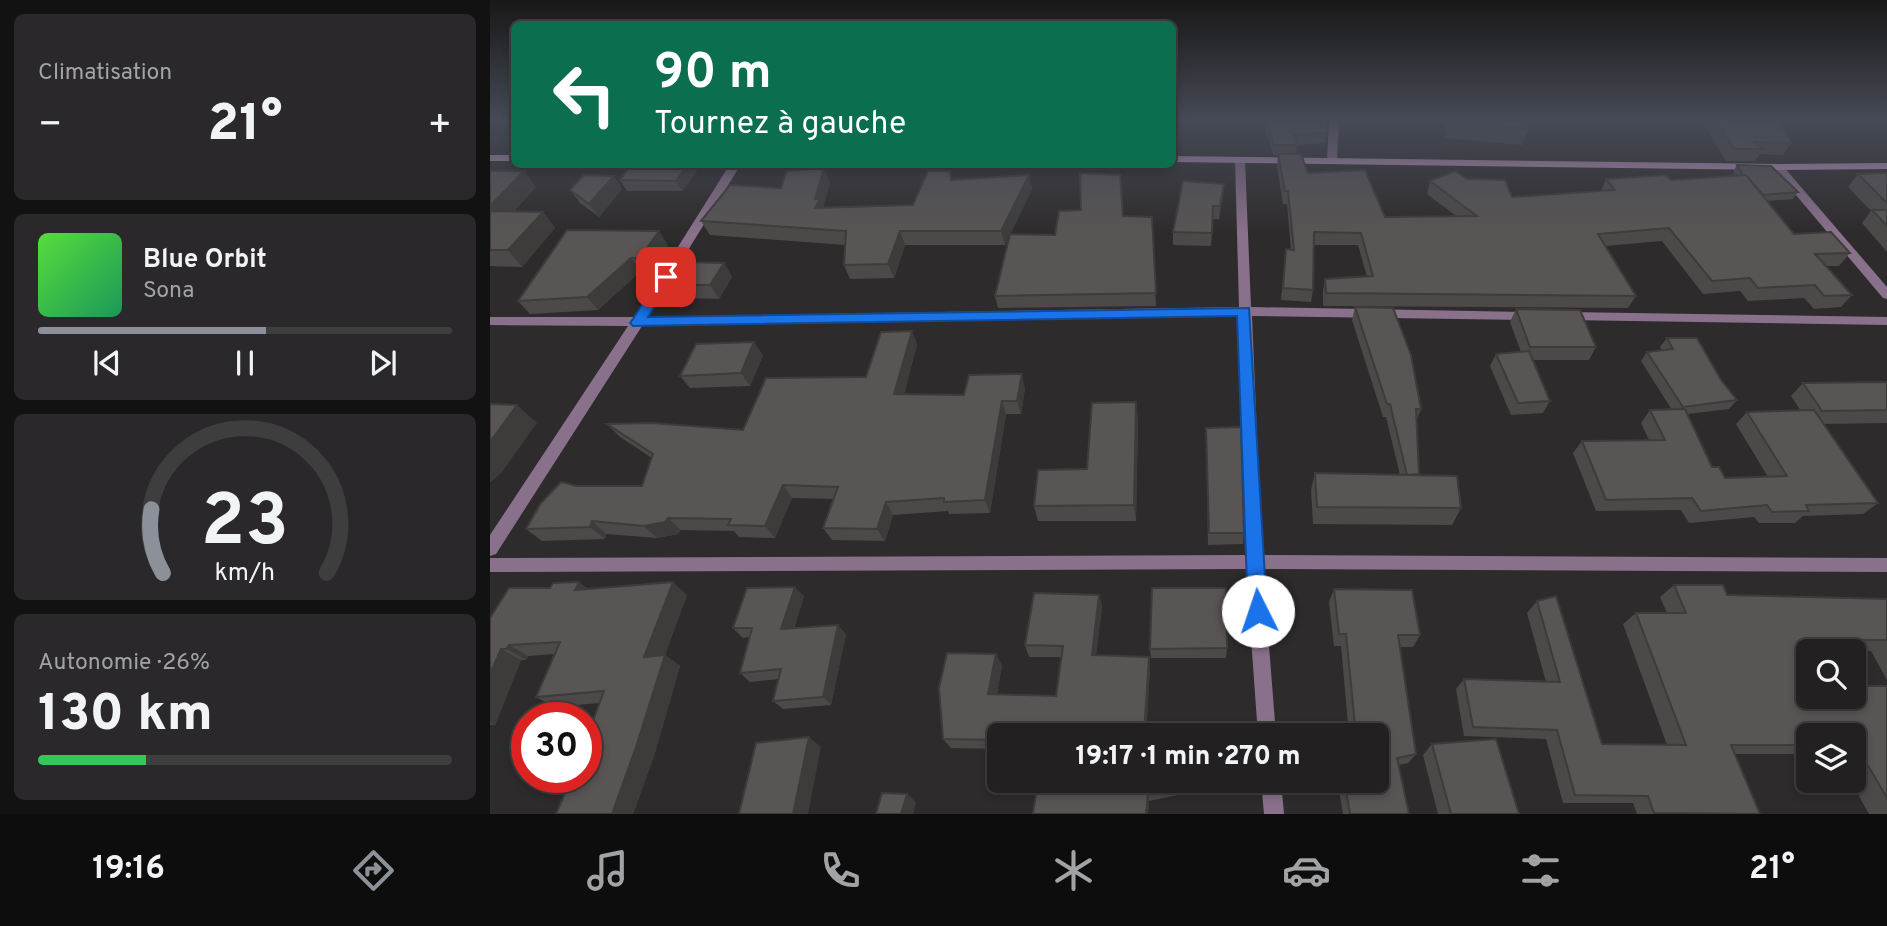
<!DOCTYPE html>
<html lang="fr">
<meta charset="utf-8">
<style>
:root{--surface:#222021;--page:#2a282a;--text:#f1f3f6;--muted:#a2a3a5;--line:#3f3e3f;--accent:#8c9099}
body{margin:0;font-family:Overpass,sans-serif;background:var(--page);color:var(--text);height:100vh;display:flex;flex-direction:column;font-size:26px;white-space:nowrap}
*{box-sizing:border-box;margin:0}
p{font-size:23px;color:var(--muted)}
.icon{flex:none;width:38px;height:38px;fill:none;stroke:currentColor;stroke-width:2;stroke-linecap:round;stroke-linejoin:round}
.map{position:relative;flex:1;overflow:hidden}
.drawer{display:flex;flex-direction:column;gap:14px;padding:14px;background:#131212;width:490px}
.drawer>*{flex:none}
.top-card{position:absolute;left:21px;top:21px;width:665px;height:147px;border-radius:10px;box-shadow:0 4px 10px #0003,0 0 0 2px var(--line);background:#0b6e4f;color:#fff;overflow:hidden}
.controls{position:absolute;left:1306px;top:639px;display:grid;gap:14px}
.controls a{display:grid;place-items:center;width:70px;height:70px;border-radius:10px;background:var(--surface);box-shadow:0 4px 10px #0003,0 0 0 2px var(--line);font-size:35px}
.speed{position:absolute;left:21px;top:702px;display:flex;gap:14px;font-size:35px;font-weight:700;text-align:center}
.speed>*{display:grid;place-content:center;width:91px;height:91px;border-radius:50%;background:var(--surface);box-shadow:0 4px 10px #0003,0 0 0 2px var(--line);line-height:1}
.speed .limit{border:10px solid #d22;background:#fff;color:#111}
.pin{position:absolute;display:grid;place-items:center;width:60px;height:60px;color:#fff;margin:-30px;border-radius:14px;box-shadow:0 4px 10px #0006}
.me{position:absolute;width:77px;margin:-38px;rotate:356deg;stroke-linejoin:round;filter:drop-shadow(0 0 5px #0008)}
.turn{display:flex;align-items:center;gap:24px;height:147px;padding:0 28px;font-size:32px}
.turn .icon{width:91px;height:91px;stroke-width:2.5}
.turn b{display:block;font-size:49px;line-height:60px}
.big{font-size:52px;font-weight:800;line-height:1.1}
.drawer .tile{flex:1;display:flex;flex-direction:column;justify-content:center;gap:10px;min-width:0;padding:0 24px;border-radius:10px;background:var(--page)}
.drawer .dial{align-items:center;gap:0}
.dial svg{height:182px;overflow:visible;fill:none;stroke:var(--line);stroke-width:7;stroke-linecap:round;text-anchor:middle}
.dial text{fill:var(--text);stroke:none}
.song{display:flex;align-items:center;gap:21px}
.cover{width:84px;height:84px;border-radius:10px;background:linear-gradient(135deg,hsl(110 70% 55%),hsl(150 70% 35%))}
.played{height:7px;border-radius:4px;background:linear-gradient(90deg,var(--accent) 55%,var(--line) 55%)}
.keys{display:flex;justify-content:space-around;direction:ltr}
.heat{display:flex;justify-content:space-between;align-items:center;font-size:38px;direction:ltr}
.charge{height:10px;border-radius:5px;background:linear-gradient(90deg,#34c759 26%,var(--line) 0)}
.trip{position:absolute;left:497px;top:723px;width:402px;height:70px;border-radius:10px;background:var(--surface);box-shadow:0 4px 10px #0003,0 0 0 2px var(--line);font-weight:800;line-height:70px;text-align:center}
.tabs{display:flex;height:112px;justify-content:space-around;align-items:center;background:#0e0d0d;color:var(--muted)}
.tabs .icon{width:49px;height:49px}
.tabs .on{color:var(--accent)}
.tabs b{font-size:32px;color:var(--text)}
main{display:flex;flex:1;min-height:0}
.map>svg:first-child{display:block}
</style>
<main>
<section class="drawer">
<div class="tile"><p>Climatisation</p>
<div class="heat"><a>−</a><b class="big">21°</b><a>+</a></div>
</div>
<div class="tile">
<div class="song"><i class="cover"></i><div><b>Blue Orbit</b><p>Sona</p></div></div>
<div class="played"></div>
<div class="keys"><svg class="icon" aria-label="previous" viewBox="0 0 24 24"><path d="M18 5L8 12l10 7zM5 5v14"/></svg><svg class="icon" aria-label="pause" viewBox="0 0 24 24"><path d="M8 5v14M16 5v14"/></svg><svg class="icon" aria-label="next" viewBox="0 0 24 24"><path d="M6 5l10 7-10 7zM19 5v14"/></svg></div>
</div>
<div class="tile dial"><svg viewBox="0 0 100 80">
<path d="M14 69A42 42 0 1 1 86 69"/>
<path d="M14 69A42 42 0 0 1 9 41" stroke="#8c9099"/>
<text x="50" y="56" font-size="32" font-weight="700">23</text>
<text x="50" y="72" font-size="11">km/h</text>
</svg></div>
<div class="tile"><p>Autonomie · 26%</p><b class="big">130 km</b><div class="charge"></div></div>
</section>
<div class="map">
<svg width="1397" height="814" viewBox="0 0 1397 814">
<rect width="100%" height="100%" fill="#2e2b2c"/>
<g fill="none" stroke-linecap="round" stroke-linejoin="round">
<path fill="#8a718b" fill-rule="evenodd" d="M839 120H849L847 160 842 163 837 160Z
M750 157 755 160 761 307 1041 312 1047 316 1041 320 762 316 772 555 1397 558V572L773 569 786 735H768L756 569 0 572V558L756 555 749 315 152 326 6 554 0 556V535L138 326 0 325V317H144L240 164H251L157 317 749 307 745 160Z
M1288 164 1292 165 1397 287V299L1393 298 1284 169V165Z
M1076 312 1397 317V325L1076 320 1070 316Z
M771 780H791L794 814H774Z"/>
<path fill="#c098c2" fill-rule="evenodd" d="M0 155H24V161H0Z
M682 156 1288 164 1397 163V169L1288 170 682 162Z"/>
</g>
<path fill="#4c4948" d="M773 120H837L835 143 807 145 806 154 818 173 895 217 966 216 937 194 940 181 977 179 1022 197 1111 191 1116 179 1181 180 1245 176 1243 172 1247 165 1308 192 1303 199 1277 201 1304 234 1360 253 1349 266H1336L1362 295 1351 307 1324 309 1314 298 1258 301 1250 291 1213 294 1172 241 1115 246 1146 296 1138 308 833 306V291L835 279 877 277 868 245H824L823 290 821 302 791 300 796 249 801 250 797 204H793L787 166 788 155H783Z
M936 120H1037L1039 129 1032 145 955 138V122Z
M1212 120H1290L1301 143 1293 155 1270 154 1265 161H1236Z
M212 164 192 191H137L130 180Z
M334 168 340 183 333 207 423 205 462 180 539 175 542 189 515 245H415L404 278 360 279 354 265 355 245 220 235 211 221 291 188Z
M0 171 46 187 23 212H53L65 228 32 267 0 266Z
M1397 173V252L1372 223 1381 211 1358 187 1368 174Z
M734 184 733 197 729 219H723L721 246 683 245V232Z
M132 189 109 217 90 203 80 190Z
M633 216 662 217 666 306 508 308 505 296 565 235Z
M178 245 159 271H151L108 310 40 314 28 301Z
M234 263 242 277 229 299 193 298 184 285Z
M865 307 931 409 926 421 928 475 971 508 962 525 823 524 821 490 825 473 910 475 896 417H893L862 320Z
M1026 309 1106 347 1099 360H1042L1060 401 1053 413 1021 415 1000 366 1006 354 1031 352 1020 322Z
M422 331 427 345 414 394 474 395 535 388 531 414H516L500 513 459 514 458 511 403 515 395 541 342 540 333 528 344 499 302 498 285 538 249 537 244 531 191 530 188 534 167 538 116 534 115 539 52 541 36 529 87 486H152L162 458 130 437 117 424 253 430 376 377Z
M1177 338 1231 380 1247 400 1239 409 1197 414 1222 467 1235 478 1278 477 1246 424 1257 412 1311 411 1301 396 1313 383 1397 382V423L1333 424 1388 503 1373 514 1313 516 1305 523H1269L1264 517 1199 523 1191 510 1106 511 1083 453 1092 441 1159 440 1151 423 1160 410H1182L1151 361 1157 352 1172 350 1170 347Z
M273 355 260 386 200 388 190 376Z
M648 419 646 521H548L544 506 597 469Z
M716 428 754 533 753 544 718 545Z
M1184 585 1237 595 1397 599V680L1381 651H1318V696L1397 686V814H1379L1360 780H1363V735H1318V754H1245L1270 814H1147L1143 803H1073L1056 739 974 736 966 689 974 679 1056 682 1037 613 1047 601 1112 744 1177 745 1133 624 1146 613H1177L1170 597Z
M99 589 197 595 175 655 190 666 164 756 143 814H66L96 777 109 703 65 707 46 697 65 654 38 656 36 660H31L5 725H0V618Z
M844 589 930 635 923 647H910L926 754 918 763 909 765 919 814H853L847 780H887V735H859L851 646H844L839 602Z
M609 595 612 607 606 655 660 668 656 735H509V749L461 748 453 739 512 665 507 694 566 696 572 657H539L535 645Z
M314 596 304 628 356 634 341 705 293 709 283 701 288 679 260 682 250 673 259 637 253 638 243 628Z
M737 648 736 658H661L660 649Z
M942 744 1029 814H948L933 755Z
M548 780H760L659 801Z"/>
<path fill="#3e3c3b" d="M198 164H212L192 191 186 181Z
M334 168 340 183 333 208H325V199Z
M34 171 46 187 9 227 0 217V206Z
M539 175 542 189 515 245 511 231Z
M124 176 132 189 109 217 99 204Z
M734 184 733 197 729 219 730 206Z
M53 212 65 228 32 267 18 250Z
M169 231 178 245 159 271 150 258Z
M410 231 415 245 404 278 398 264Z
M141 258 151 271 108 310 97 297Z
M234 263 242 277 229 299 220 285Z
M422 331 427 345 410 407 404 394Z
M264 342 273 355 260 386 251 373Z
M532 374 535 388 531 414 527 401Z
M512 401 516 414 500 513 495 500Z
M646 402 648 419 646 521 644 505Z
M27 405 47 423 12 472 0 483V442Z
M293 485 302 498 285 538 275 526Z
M396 502 403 515 395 541 387 529Z
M178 518 191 530 188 534 167 538 154 526Z
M102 521 116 534 115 539 100 527Z
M89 582 105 594 85 590Z
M183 582 197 595 170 668 154 657Z
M305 587 314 596 300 639 291 629Z
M609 595 612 607 605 666 602 655Z
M348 625 356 634 341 705 333 697Z
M19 645 38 656 36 660 16 649Z
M11 649 31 660 5 725 0 723V674Z
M506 654 512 665 505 704 498 694Z
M175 655 190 666 164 756 143 814H122Z
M659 657 660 668 656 735H654Z
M319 737 331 747 318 814H303Z
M658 793 659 801 658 814H656Z
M417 794 426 802 423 814H411Z"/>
<path fill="#585554" stroke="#3e3c3b" stroke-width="2" d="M776 120H837V133L804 135 807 145H784Z
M960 120H1037L1039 129 960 122Z
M1226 120H1290L1301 143 1264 142 1273 149H1244Z
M788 154H811L818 173 875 170 895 217 987 216 940 181 965 171 977 179 1015 180 1022 197 1125 190 1116 179 1176 175 1181 180 1256 175 1304 234 1341 232 1360 253 1325 254 1362 295 1334 296 1325 285 1268 288 1260 278 1222 281 1179 228 1108 234 1146 296 836 293 835 279 883 276 871 233 824 232 823 290 793 288 796 249 804 250 798 191H795Z
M142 164H198L186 181 130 180Z
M1247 165 1281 166 1308 192 1273 195 1256 175H1253Z
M334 168 325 199H330L325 208 423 205 438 171H460L461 180 539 175 511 231H410L398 264 354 265 356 231 211 221 240 185 291 188 297 171Z
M0 171H34L0 206Z
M590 173 630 175 633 216 662 217 666 293 505 296 520 234 565 235 569 211 591 210Z
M1397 173V203L1368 174Z
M94 175 124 176 99 204 80 190Z
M693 181 734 184 730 206H723L722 233 683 232Z
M1382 210H1397V226Z
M0 211 53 212 18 250H0Z
M77 230 169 231 150 258H141L97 297 28 301Z
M190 262 234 263 220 285H184Z
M865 307 903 308 921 355 931 409H926L929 474 917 475 900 404H897Z
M1026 309 1090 310 1106 347H1040Z
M422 331 404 394 474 395 479 375 532 374 527 401H512L495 500 454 502V498L396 502 387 529 333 528 348 487 293 485 275 526 238 525 241 519 178 518 175 522 154 526 102 521 100 527 36 529 51 503 71 482 87 486H152L163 454 117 424 162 423 253 430 276 378 376 377 391 332Z
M1177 338H1207L1231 380 1247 400 1193 407 1157 352 1183 349Z
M264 342 251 373 190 376 206 344Z
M1039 351 1060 401 1028 403 1006 354Z
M1397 382V410L1332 411 1313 383Z
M646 402 644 505 544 506 548 470 597 469 602 403Z
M0 404 27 405 0 442Z
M1195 409 1222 467H1229L1235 478 1297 476 1257 412 1324 410 1388 503 1316 505 1319 511 1282 512 1277 505 1211 511 1202 498 1116 500 1092 441 1175 440 1160 410Z
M751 427 754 533H719L716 428Z
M825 473 967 476 971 508 827 507Z
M89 582 85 590 183 582 154 657 175 655 146 747 122 814H66L82 777H96V740L114 691 46 697 70 642 19 645 16 649H11L0 674V618L19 588H60L63 583Z
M1184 585H1233L1237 595 1397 599V640H1333L1339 651H1318V696H1363V686H1397V798L1366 745H1363V735H1318V745H1241L1270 814 1164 813 1158 796 1085 795 1067 730 983 727 974 679 1070 682 1047 601 1066 596 1112 744 1196 745 1146 613H1196Z
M305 587 291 629 348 625 333 697 283 701 291 669 250 673 262 628H243L257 588Z
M662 588H736L737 648 660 649Z
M844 589 922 590 930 635H908L926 754 907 758 919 814H860L854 780H887V735H866L856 634H849Z
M544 593 609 595 602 655 659 657 654 735H509V740L453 739 449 688 457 653 506 654 498 694 566 696 573 646 535 645Z
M756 727 757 735H710Z
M319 737 303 814H249L266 743Z
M1006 739 1029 814H961L942 744Z
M548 780H720L658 793 656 814H543Z
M392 793 417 794 411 814H386Z"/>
<linearGradient id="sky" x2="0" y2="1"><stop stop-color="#191818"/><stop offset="0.51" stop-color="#464a56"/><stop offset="1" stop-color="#464a56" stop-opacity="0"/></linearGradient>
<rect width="1397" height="234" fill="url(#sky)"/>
<path fill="#1a73e8" stroke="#114b97" stroke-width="2" d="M176 273 183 277 158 317 759 308 777 611 775 618 768 620 761 618 758 611 747 316 143 326 140 323 143 319 171 274Z"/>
</svg>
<div class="controls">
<a><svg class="icon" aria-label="search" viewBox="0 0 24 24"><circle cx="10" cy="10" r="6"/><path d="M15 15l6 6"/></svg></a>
<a><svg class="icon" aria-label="layers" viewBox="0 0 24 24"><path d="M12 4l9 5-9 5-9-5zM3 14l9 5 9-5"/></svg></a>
</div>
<div class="speed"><div class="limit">30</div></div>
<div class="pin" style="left:176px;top:277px;background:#d93025"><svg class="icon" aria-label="arrive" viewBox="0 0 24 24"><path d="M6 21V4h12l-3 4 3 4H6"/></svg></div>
<svg class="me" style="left:768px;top:611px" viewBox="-20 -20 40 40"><circle r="19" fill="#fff"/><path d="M0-13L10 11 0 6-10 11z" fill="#1a73e8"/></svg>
<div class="trip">19:17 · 1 min · 270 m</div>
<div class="top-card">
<div class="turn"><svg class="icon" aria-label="left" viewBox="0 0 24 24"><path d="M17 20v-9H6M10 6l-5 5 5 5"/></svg><div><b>90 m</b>Tournez à gauche</div></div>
</div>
</div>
</main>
<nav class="tabs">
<b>19:16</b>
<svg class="icon on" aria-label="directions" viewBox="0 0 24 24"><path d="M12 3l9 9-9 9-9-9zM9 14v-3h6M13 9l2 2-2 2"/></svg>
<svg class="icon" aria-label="music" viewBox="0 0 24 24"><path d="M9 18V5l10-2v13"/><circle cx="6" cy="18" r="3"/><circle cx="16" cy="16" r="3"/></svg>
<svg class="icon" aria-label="phone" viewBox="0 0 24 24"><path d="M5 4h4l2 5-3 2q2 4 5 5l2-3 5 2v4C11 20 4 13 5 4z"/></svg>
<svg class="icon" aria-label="climate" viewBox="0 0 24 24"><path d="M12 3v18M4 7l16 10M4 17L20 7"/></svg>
<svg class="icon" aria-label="car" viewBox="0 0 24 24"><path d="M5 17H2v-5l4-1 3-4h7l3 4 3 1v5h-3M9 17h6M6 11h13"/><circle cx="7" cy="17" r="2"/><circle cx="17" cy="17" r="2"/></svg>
<svg class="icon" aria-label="filters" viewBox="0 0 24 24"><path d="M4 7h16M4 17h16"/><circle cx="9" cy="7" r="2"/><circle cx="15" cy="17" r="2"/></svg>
<b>21°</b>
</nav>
